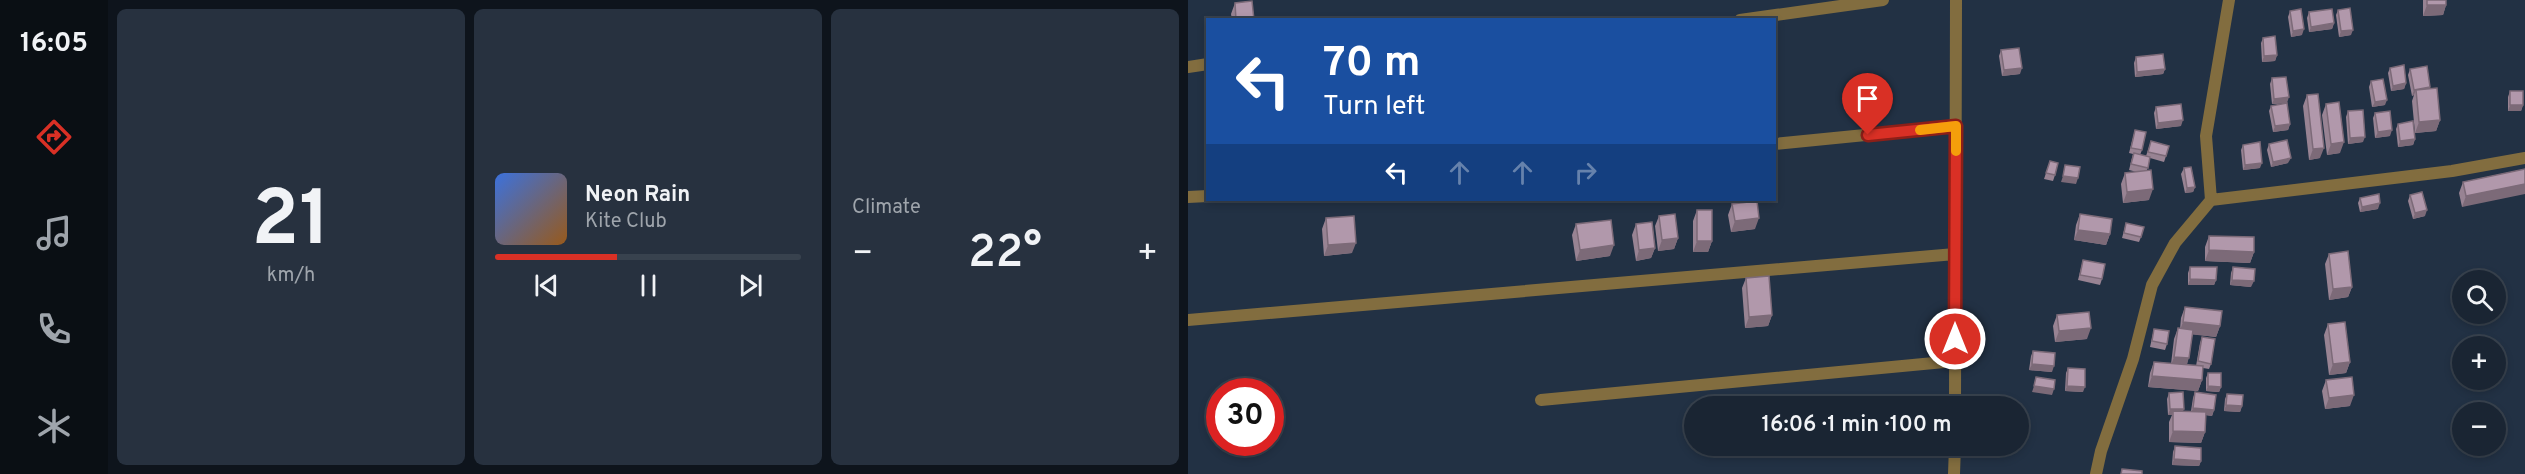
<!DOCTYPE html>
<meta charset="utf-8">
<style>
:root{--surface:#1a2533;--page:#27313f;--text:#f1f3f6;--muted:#9fa5ac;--line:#38424e;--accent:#d93025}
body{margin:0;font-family:Overpass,sans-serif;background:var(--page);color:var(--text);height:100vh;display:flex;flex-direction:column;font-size:22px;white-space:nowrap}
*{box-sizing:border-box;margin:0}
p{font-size:20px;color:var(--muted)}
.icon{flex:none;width:33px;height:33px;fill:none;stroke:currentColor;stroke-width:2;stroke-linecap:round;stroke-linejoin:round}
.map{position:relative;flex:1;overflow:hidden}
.sheet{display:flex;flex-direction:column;gap:9px;padding:9px;background:#0e141c;width:1080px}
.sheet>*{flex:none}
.guide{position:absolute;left:18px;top:18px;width:570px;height:183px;border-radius:0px;box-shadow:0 3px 9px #0003,0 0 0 2px var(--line);background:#1a4fa0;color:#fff;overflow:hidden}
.controls{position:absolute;left:1264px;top:270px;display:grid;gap:12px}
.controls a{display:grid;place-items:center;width:54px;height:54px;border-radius:50%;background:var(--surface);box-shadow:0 3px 9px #0003,0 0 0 2px var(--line);font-size:30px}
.speed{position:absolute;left:18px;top:378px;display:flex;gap:12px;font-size:30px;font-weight:700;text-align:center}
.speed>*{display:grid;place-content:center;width:78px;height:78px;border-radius:50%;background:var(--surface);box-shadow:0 3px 9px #0003,0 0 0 2px var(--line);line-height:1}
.speed .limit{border:9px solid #d22;background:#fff;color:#111}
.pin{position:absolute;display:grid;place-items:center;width:51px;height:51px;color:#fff;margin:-62px -26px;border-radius:50% 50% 50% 0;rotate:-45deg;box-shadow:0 0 6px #0007}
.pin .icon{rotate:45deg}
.me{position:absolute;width:66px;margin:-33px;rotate:0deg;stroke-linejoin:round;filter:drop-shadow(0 0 4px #0008)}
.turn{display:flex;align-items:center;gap:21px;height:126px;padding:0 18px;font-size:27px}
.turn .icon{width:78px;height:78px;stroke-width:2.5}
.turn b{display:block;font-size:42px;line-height:51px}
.lanes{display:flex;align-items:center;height:57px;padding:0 18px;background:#0003;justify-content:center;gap:30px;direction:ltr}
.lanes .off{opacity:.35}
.big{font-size:45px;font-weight:600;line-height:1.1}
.sheet .widget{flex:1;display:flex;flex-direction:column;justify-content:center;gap:9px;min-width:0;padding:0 21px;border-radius:9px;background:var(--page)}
.sheet .dial{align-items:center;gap:0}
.dial b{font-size:78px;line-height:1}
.song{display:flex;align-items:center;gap:18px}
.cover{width:72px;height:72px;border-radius:9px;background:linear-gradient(135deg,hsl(220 70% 55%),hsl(30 70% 35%))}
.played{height:6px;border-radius:3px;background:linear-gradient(90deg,var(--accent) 40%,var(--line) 40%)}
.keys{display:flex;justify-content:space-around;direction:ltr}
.heat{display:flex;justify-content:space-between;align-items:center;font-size:33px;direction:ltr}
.sheet .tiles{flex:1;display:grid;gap:9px;grid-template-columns:repeat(3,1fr)}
.trip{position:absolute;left:496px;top:396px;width:345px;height:60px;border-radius:30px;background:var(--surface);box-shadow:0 3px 9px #0003,0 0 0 2px var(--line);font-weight:600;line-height:60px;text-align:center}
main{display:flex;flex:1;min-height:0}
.menu{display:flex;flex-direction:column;width:108px;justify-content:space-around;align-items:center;background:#0a0f14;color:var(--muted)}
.menu .icon{width:42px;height:42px}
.menu .on{color:var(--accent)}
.menu b{font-size:27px;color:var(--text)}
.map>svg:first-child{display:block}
</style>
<main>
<nav class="menu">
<b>16:05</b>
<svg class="icon on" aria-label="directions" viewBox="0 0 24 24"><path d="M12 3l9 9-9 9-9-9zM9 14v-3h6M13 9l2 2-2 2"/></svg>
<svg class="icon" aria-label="music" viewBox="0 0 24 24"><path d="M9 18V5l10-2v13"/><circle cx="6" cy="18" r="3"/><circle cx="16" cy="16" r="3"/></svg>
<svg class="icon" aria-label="phone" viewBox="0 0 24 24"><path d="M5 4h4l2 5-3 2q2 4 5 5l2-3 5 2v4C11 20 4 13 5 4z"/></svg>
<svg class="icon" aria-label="climate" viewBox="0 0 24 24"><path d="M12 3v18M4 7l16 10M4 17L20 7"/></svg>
</nav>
<section class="sheet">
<div class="tiles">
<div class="widget dial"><b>21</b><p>km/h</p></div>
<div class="widget">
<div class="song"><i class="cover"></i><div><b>Neon Rain</b><p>Kite Club</p></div></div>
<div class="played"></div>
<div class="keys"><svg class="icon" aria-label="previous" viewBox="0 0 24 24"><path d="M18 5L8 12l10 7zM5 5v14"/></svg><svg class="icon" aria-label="pause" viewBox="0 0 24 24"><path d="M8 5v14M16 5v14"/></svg><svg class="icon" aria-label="next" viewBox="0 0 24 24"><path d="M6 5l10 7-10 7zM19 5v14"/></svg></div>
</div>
<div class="widget"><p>Climate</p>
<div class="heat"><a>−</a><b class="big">22°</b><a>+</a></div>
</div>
</div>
</section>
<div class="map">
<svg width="1337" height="474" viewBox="0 0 1337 474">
<rect width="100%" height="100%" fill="#223144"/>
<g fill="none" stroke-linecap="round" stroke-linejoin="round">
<path stroke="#826d3f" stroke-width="12" d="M552 20 695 0
M0 67 20 64
M586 144 768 126
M0 197 20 196
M1023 200 1018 136 1041 0
M0 320 767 254
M353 400 767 361
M767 406 768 0
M766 474 767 446
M908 474 913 451 945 359 964 285 987 243 1023 200 1264 171 1337 158"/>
</g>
<path fill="#988393" d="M1235 0H1258V5L1255 15 1235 16Z
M47 3 66 20H44L43 14Z
M1150 10 1163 35 1151 37 1148 15Z
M1102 11 1114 35 1103 37 1100 17Z
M1121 12 1146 23 1144 29 1121 32 1119 18Z
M1075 38 1089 55 1087 61 1074 62 1073 43Z
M813 50 832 74 814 76 811 56Z
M948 57 977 69 975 74 947 77 946 63Z
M1202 68 1218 83 1216 89 1203 91 1200 73Z
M1222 69 1242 87V89L1252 120 1248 131 1227 133 1224 101 1226 95 1224 96 1220 75Z
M1084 78 1099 103 1084 104 1082 84Z
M1183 81 1197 105 1184 107 1181 87Z
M1322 91 1335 105 1333 111H1320V97Z
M1119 95 1132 158 1121 160 1115 106Z
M1138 104 1152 153 1139 155 1134 115Z
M1083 106 1102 124 1100 130 1085 132 1081 111Z
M968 107 993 126 968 129 966 113Z
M1160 111 1175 142 1160 144 1158 117Z
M1187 113 1202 136 1187 138 1185 118Z
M1210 124 1227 139 1225 145 1210 147 1208 129Z
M947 130 954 150 952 155 958 156 963 141 978 156 976 162 962 158 959 170 961 200 935 203 933 184 937 173 949 172 941 170 945 154 941 153Z
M1081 144 1100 163 1083 167 1079 150Z
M1055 145 1072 168 1055 170 1053 150Z
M862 161 867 175 865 181 856 179Z
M996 168 1007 187 1005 192 997 193 993 174Z
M1337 169 1274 207 1271 193 1275 182Z
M1222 195 1237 216 1225 219 1220 201Z
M1172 198 1190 209 1172 212 1170 203Z
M544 204 567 229 543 232 540 215Z
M509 210 524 241 520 252H505V221Z
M892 214 922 234 918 245 886 240 888 225Z
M471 216 490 238 486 249 470 251 467 226Z
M138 218 164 253 136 256 134 229Z
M938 223 953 237 951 242 934 238Z
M388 224 422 256 388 261 384 235Z
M448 224 467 248 463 258 448 261 444 235Z
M1021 236 1066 252 1062 263 1017 261V247Z
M1141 254 1164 287 1160 297 1141 300 1137 264Z
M895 260 914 279 912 285 890 280Z
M1002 267 1028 280 1026 285H1000V273Z
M1045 267 1063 287 1042 285 1043 273Z
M558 278 584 315 580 326 557 328 554 288Z
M997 307 1032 326 1028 337 1004 334 999 365 1008 366 1012 343 1014 337 1023 364 1021 369 1015 368 1014 380 1010 391 960 387 962 373 966 362 983 364 986 339 990 328 992 329 993 318Z
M869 315 899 339 867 342 865 326Z
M1140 324 1162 362 1158 373 1141 375 1136 335Z
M966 329 979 344 977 350 962 347Z
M845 351 864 372 841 370 843 356Z
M880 368 895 392 877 391 878 373Z
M1020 373 1033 387 1031 392 1018 391V378Z
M1138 380 1162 406 1137 409 1134 391Z
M1007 392 1026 410 1024 416 1018 415 1017 432 1013 443 981 442V422L984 415H980L979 399 981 393 995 411H1003L1005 398Z
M1039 394 1054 406 1052 412 1036 411 1037 399Z
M987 446 1013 461 1011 466 984 465 985 452Z"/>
<path fill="#7c6a78" d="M1239 5H1258L1255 15 1235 16Z
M1146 23 1144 29 1121 32 1123 27Z
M1116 29 1114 35 1103 37 1105 31Z
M1165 30 1163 35 1151 37 1153 31Z
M1089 55 1087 61 1074 62 1076 56Z
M834 68 832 74 814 76 816 70Z
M977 69 975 74 947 77 949 72Z
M1218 83 1216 89 1203 91 1205 86Z
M1242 87 1240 93 1228 90 1226 95 1224 96 1226 90Z
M1101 97 1099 103 1084 104 1086 99Z
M1199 100 1197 105 1184 107 1187 102Z
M1322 105H1335L1333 111H1320Z
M995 120 993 126 968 129 970 123Z
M1252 120 1248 131 1227 133 1231 122Z
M1102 124 1100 130 1085 132 1087 126Z
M1204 130 1202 136 1187 138 1190 132Z
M1177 137 1175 142 1160 144 1162 138Z
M1227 139 1225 145 1210 147 1212 141Z
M1156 142 1152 153 1139 155 1143 144Z
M1136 148 1132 158 1121 160 1125 149Z
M1103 158 1100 163 1083 167 1085 162Z
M1074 163 1072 168 1055 170 1057 165Z
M875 176 890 178 888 184 873 182Z
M1337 184V194L1274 207 1278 196Z
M1007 187 1005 192 997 193 999 188Z
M965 189 961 200 935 203 939 192Z
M1192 203 1190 209 1172 212 1174 207Z
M1239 210 1237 216 1225 219 1227 213Z
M571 218 567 229 543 232 547 221Z
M890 230 922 234 918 245 886 240Z
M490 238 486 249 470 251 474 240Z
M509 241H524L520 252H505Z
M168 243 164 253 136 256 140 245Z
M426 245 422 256 388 261 392 250Z
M467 248 463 258 448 261 451 250Z
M1021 250 1066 252 1062 263 1017 261Z
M1002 279 1028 280 1026 285H1000Z
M1044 280 1066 281 1063 287 1042 285Z
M1164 287 1160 297 1141 300 1145 289Z
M584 315 580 326 557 328 561 317Z
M995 322 1032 326 1028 337 991 333Z
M903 328 899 339 867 342 871 331Z
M986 357 1001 358 997 369 982 368Z
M1162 362 1158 373 1141 375 1145 364Z
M844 364 866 366 864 372 841 370Z
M964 376 1014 380 1010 391 960 387Z
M846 386 866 389 864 395 844 392Z
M879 386 897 387 895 392 877 391Z
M1020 386 1033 387 1031 392 1018 391Z
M1166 395 1162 406 1137 409 1141 398Z
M1038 405 1054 406 1052 412 1036 411Z
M1005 408 1026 410 1024 416 1003 413Z
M982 409H996L994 414 985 411 984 415H980Z
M985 431 1017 432 1013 443 981 442Z
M986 459 1013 461 1011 466 984 465Z"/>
<path fill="#b198ab" stroke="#7c6a78" stroke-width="1.5" d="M1239 0H1258V5H1239Z
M64 1 66 20H48L47 3Z
M1162 8 1165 30 1153 31 1150 10Z
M1113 9 1116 29 1105 31 1102 11Z
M1144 9 1146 23 1123 27 1121 12Z
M1087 36 1089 55 1076 56 1075 38Z
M831 48 834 68 816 70 813 50Z
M975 54 977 69 949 72 948 57Z
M1216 65 1218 83 1205 86 1202 68Z
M1239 66 1242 87 1226 90 1222 69Z
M1098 77 1101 97 1086 99 1084 78Z
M1195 79 1199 100 1187 102 1183 81Z
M1249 88 1252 120 1231 122 1228 90Z
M1322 91H1335V105H1322Z
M1130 94 1136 148 1125 149 1119 95Z
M1151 102 1156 142 1143 144 1138 104Z
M1099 103 1102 124 1087 126 1083 106Z
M993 104 995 120 970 123 968 107Z
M1175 110 1177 137 1162 138 1160 111Z
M1202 111 1204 130 1190 132 1187 113Z
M1225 121 1227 139 1212 141 1210 124Z
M947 130 958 132 954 150 943 148Z
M1099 140 1103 158 1085 162 1081 144Z
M963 141 981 146 978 156 960 152Z
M1072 142 1074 163 1057 165 1055 145Z
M946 153 962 157 960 168 943 164Z
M862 161 870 163 867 175 858 173Z
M877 165 892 167 890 178 875 176Z
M1003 167 1007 187 999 188 996 168Z
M1337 169V184L1278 196 1275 182Z
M963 170 965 189 939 192 937 173Z
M1234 192 1239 210 1227 213 1222 195Z
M1191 194 1192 203 1174 207 1172 198Z
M569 201 571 218 547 221 544 204Z
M509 210H524V241H509Z
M487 214 490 238 474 240 471 216Z
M892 214 924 219 922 234 890 230Z
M166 216 168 243 140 245 138 218Z
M423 220 426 245 392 250 388 224Z
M464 222 467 248 451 250 448 224Z
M938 223 956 227 953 237 936 233Z
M1021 236 1066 237V252L1021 250Z
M1160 251 1164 287 1145 289 1141 254Z
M895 260 917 264 914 279 892 275Z
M1002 267H1029L1028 280 1002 279Z
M1045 267 1067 269 1066 281 1044 280Z
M581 276 584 315 561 317 558 278Z
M997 307 1034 311 1032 326 995 322Z
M901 312 903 328 871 331 869 315Z
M1157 322 1162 362 1145 364 1140 324Z
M990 328 1005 330 1001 358 986 357Z
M966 329 981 331 979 344 964 341Z
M1014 337 1027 339 1023 364 1010 361Z
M845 351 867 353 866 366 844 364Z
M966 362 1015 366 1014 380 964 376Z
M880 368 897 369V387L879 386Z
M1020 373H1033V387L1020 386Z
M848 377 867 380 866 389 846 386Z
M1164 377 1166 395 1141 398 1138 380Z
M995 392 996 409H982L981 393Z
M1007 392 1028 395 1026 410 1005 408Z
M1039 394 1055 395 1054 406 1038 405Z
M985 411 1018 412 1017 432 985 431Z
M987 446 1013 448V461L986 459Z
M934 469 954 471V474H933Z"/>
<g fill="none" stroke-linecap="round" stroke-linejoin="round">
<g stroke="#8d1f18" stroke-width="15">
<path id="route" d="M680 135 768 126 767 339"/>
</g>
<use href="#route" stroke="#d93025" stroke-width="10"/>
<path stroke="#f59e0b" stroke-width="10" d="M732 130 768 126V151"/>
</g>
</svg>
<div class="controls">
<a><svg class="icon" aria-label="search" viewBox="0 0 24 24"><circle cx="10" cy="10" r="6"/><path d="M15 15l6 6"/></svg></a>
<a>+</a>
<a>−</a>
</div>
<div class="speed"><div class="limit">30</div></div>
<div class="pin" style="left:680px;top:135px;background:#d93025"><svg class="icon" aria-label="arrive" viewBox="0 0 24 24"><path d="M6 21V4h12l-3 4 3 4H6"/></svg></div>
<svg class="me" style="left:767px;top:339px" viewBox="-20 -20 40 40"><circle r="17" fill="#d93025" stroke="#fff" stroke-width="3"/><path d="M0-11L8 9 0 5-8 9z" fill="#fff"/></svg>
<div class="trip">16:06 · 1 min · 100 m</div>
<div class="guide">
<div class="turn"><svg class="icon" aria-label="left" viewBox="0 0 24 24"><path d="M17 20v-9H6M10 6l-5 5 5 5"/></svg><div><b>70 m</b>Turn left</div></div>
<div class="lanes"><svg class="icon" aria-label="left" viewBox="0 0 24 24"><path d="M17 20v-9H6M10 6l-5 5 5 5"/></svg><svg class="icon off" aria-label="ahead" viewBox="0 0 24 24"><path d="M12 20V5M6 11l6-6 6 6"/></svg><svg class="icon off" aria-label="ahead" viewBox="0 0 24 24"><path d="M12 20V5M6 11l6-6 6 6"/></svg><svg class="icon off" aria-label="right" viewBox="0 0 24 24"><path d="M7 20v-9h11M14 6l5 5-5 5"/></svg></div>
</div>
</div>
</main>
